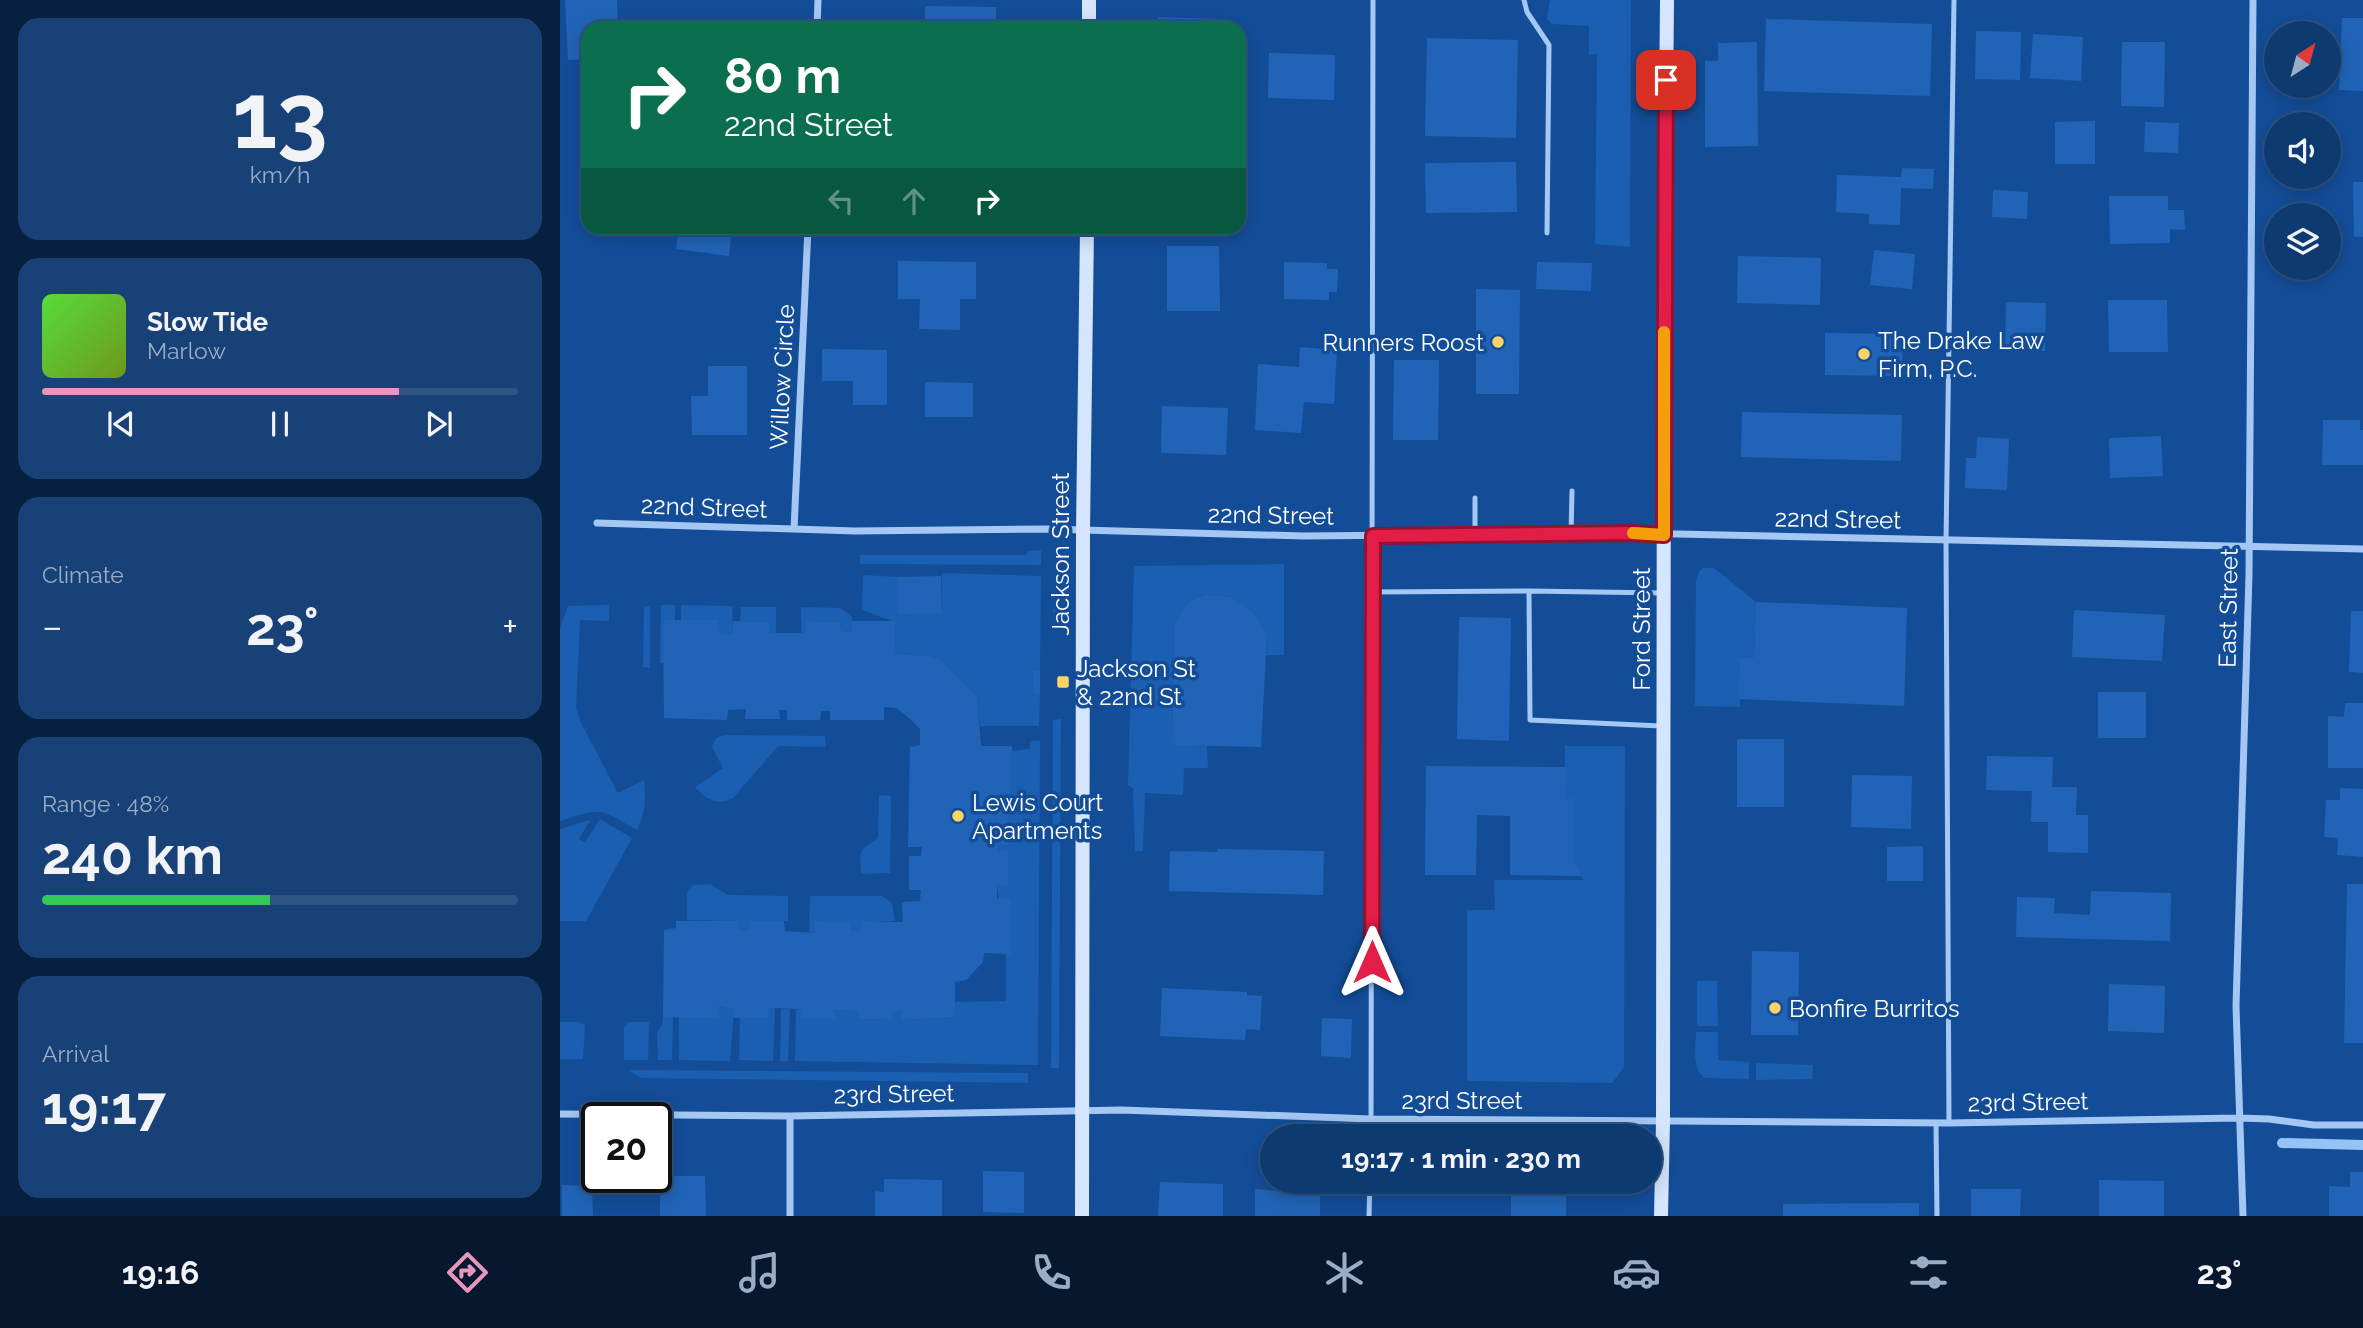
<!DOCTYPE html>
<meta charset="utf-8">
<style>
:root{--surface:#0e3a72;--page:#174177;--text:#f1f3f6;--muted:#9badc4;--line:#2e5484;--accent:#e797bd}
body{margin:0;font-family:Raleway,sans-serif;background:var(--page);color:var(--text);height:100vh;display:flex;flex-direction:column;font-size:26px;white-space:nowrap}
*{box-sizing:border-box;margin:0}
p{font-size:23px;color:var(--muted)}
.icon{flex:none;width:38px;height:38px;fill:none;stroke:currentColor;stroke-width:2;stroke-linecap:round;stroke-linejoin:round}
.map{position:relative;flex:1;overflow:hidden}
.sheet{display:flex;flex-direction:column;gap:18px;padding:18px;background:#08203f;width:560px}
.sheet>*{flex:none}
.guide{position:absolute;left:21px;top:21px;width:665px;height:214px;border-radius:21px;box-shadow:0 4px 18px #0003,0 0 0 2px var(--line);background:#0b6e4f;color:#fff;overflow:hidden}
.needle{width:46px;rotate:36deg}
.fabs{position:absolute;left:1704px;top:21px;display:grid;gap:14px}
.fabs a{display:grid;place-items:center;width:77px;height:77px;border-radius:50%;background:var(--surface);box-shadow:0 4px 18px #0003,0 0 0 2px var(--line);font-size:35px}
.speed{position:absolute;left:21px;top:1102px;display:flex;gap:14px;font-size:35px;font-weight:700;text-align:center}
.speed>*{display:grid;place-content:center;width:91px;height:91px;border-radius:50%;background:var(--surface);box-shadow:0 4px 18px #0003,0 0 0 2px var(--line);line-height:1}
.speed .limit{border:4px solid #111;border-radius:10px;background:#fff;color:#111}
.pin{position:absolute;display:grid;place-items:center;width:60px;height:60px;color:#fff;margin:-30px;border-radius:14px;box-shadow:0 4px 10px #0006}
.me{position:absolute;width:77px;margin:-38px;rotate:0deg;stroke-linejoin:round;filter:drop-shadow(0 0 5px #0008)}
.turn{display:flex;align-items:center;gap:24px;height:147px;padding:0 28px;font-size:32px}
.turn .icon{width:91px;height:91px;stroke-width:2.5}
.turn b{display:block;font-size:49px;line-height:60px}
.lanes{display:flex;align-items:center;height:66px;padding:0 28px;background:#0003;justify-content:center;gap:35px;direction:ltr}
.lanes .off{opacity:.35}
.big{font-size:52px;font-weight:700;line-height:1.1}
.sheet .widget{flex:1;display:flex;flex-direction:column;justify-content:center;gap:10px;min-width:0;padding:0 24px;border-radius:21px;background:var(--page)}
.sheet .dial{align-items:center;gap:0}
.dial b{font-size:91px;line-height:1}
.song{display:flex;align-items:center;gap:21px}
.cover{width:84px;height:84px;border-radius:10px;background:linear-gradient(135deg,hsl(110 70% 55%),hsl(80 70% 35%))}
.played{height:7px;border-radius:4px;background:linear-gradient(90deg,var(--accent) 75%,var(--line) 75%)}
.keys{display:flex;justify-content:space-around;direction:ltr}
.heat{display:flex;justify-content:space-between;align-items:center;font-size:38px;direction:ltr}
.charge{height:10px;border-radius:5px;background:linear-gradient(90deg,#34c759 48%,var(--line) 0)}
.trip{position:absolute;left:700px;top:1124px;width:402px;height:70px;border-radius:35px;background:var(--surface);box-shadow:0 4px 18px #0003,0 0 0 2px var(--line);font-weight:700;line-height:70px;text-align:center}
.menu{display:flex;height:112px;justify-content:space-around;align-items:center;background:#06172e;color:var(--muted)}
.menu .icon{width:49px;height:49px}
.menu .on{color:var(--accent)}
.menu b{font-size:32px;color:var(--text)}
main{display:flex;flex:1;min-height:0}
.map>svg:first-child{display:block}
</style>
<main>
<section class="sheet">
<div class="widget dial"><b>13</b><p>km/h</p></div>
<div class="widget">
<div class="song"><i class="cover"></i><div><b>Slow Tide</b><p>Marlow</p></div></div>
<div class="played"></div>
<div class="keys"><svg class="icon" aria-label="previous" viewBox="0 0 24 24"><path d="M18 5L8 12l10 7zM5 5v14"/></svg><svg class="icon" aria-label="pause" viewBox="0 0 24 24"><path d="M8 5v14M16 5v14"/></svg><svg class="icon" aria-label="next" viewBox="0 0 24 24"><path d="M6 5l10 7-10 7zM19 5v14"/></svg></div>
</div>
<div class="widget"><p>Climate</p>
<div class="heat"><a>−</a><b class="big">23°</b><a>+</a></div>
</div>
<div class="widget"><p>Range · 48%</p><b class="big">240 km</b><div class="charge"></div></div>
<div class="widget"><p>Arrival</p><b class="big">19:17</b></div>
</section>
<div class="map">
<svg width="1803" height="1216" viewBox="0 0 1803 1216">
<rect width="100%" height="100%" fill="#134d98"/>
<path fill="#1b5fb2" d="M990 0H1071L1070 247 1035 244 1037 54H1029V26L992 24 987 19Z
M481 550V565L300 564V555H466L469 551Z
M724 564V655H706L707 634 692 611 672 597 645 595 629 601 615 622 612 744 647 746 648 768H624L623 795 585 793 583 851H575L573 788 568 785 574 566Z
M1143 568H1154L1196 602 1194 658H1180V707L1135 706 1136 580 1139 572Z
M382 573 481 576 480 671 474 670 480 694 479 726H420L417 697 383 661 369 656 335 654V622L302 610 303 575 338 577 339 615 381 614Z
M494 574H502L501 625H493Z
M49 605V621L20 620 16 708 21 723 58 793 84 780C86 799 86 812 77 830 38 808 43 807 0 821V628L8 606Z
M90 605V668L83 667 84 607Z
M101 605H115V620H103L104 663H100Z
M121 605 172 606 173 633 159 634 121 620Z
M181 607H216V633H209V622L180 621Z
M241 607 281 608 292 617V632L281 631 280 622 246 621 245 633H241Z
M501 719 499 1068H491L493 720Z
M165 735 265 736 266 747 218 746 173 798C158 806 146 800 135 787L163 768 152 747 156 738Z
M470 741H480L478 1065 235 1061 236 1010 241 1009V1019H275V1010L299 1011V1019L332 1020 333 1011H342L343 1020 395 1017V1002L446 1001V953L437 885 448 884V851H438V845L448 844V811L438 810 439 801H451L452 751 470 749Z
M1005 746H1065L1064 1067 1052 1083 907 1081V910H935L934 880H1023L1013 861V799H1005Z
M319 795 331 796 330 873 301 874C300 849 298 853 318 838Z
M40 819 72 838 26 921H0V829L30 820 19 839 25 842Z
M150 884 168 895 228 896V921H190L188 931H178V921L127 920V893L133 885Z
M250 896H322L332 903 335 921H302L301 931H290L289 922 256 921 255 933 249 932Z
M1137 981H1157L1158 1026H1137Z
M158 1007 174 1009 170 1061 119 1060V1017L158 1019Z
M215 1008 213 1061 179 1060 180 1017 207 1018 208 1009Z
M221 1009H230L228 1061H220Z
M103 1017H113L112 1060H98L97 1032 102 1025Z
M0 1022H19L25 1025 23 1059H0Z
M69 1022H89L88 1060H64V1027Z
M1136 1032H1158V1060L1189 1062V1079L1145 1078C1131 1068 1136 1048 1136 1032Z
M1196 1063 1253 1065 1252 1079 1196 1080Z
M68 1070 468 1073V1083L81 1078Z"/>
<g fill="none" stroke-linecap="round" stroke-linejoin="round">
<path stroke="#96c3f6" stroke-width="10" d="M1722 1143 1803 1145"/>
</g>
<path fill="#2164b7" d="M5 0H57L58 28H28V59L8 60Z
M365 6 436 7V28H365Z
M598 17 662 19 661 28H598Z
M1782 18H1803V91L1779 90Z
M1206 19 1372 24 1370 96 1204 91Z
M1416 31 1461 32 1460 80 1415 79Z
M1473 34 1523 37 1521 81 1470 78Z
M867 38 958 40 956 138 865 136Z
M1197 42 1198 146 1145 147V61H1158V43Z
M1562 42H1605L1604 107 1561 106Z
M709 53 775 55 774 100 708 98Z
M1535 121V164H1495V122Z
M1585 122 1619 123 1618 153 1584 152Z
M956 162 957 212 866 213 865 163Z
M1342 168 1374 169 1373 189 1341 188 1340 225 1309 224V214L1276 212 1277 175 1341 177Z
M1793 182H1803V237H1794Z
M1433 190 1468 192 1467 219 1432 217Z
M1549 196H1608V210H1624L1625 230 1610 229V243L1550 244Z
M119 228H172L169 256 116 249Z
M357 228H419V234L357 236Z
M607 246H659L660 311H607Z
M1314 250 1355 254 1352 289 1310 285Z
M1178 256 1261 258 1260 305 1177 303Z
M338 261 416 262V299H400V330L359 329 360 299H338Z
M724 262 767 263V269H778L777 292H769V300L724 299Z
M977 262 1032 263 1031 291 976 289Z
M916 289 960 290 959 394H916Z
M1548 300H1607L1608 352H1549Z
M1446 302 1486 303 1485 351 1445 350Z
M1265 333 1343 334 1342 376 1265 375Z
M740 347 777 350 774 404 744 402 741 433 695 430 698 364 739 367Z
M262 349 327 350V405H293V381H262Z
M834 360H879L878 440H833Z
M148 366H187V435H132L131 396H148Z
M365 382 413 383V417H365Z
M602 406 668 408 666 455 601 453Z
M1182 412 1342 415 1341 461 1181 457Z
M1763 420H1800V430H1803V465H1762Z
M1601 436 1603 476 1550 478 1549 438Z
M1417 437 1449 439 1447 490 1405 488 1406 458H1416Z
M381 576V614L338 615V577Z
M645 595 672 597 692 611 707 634 701 747 612 745 615 622 629 601Z
M1196 602 1347 608 1344 706 1179 699 1180 658H1194Z
M1514 610 1605 615 1602 661 1512 657Z
M1791 611H1803V673L1789 672Z
M899 617 951 618 949 741 897 739Z
M103 620H158L159 634 173 633V621L209 622V633H245L246 621 280 622 281 631 292 632V621H335V654L369 656 383 661 417 697 421 746H452L451 801H439L438 810H448V845H438V851L448 850V885H437V899H451V954L424 953 423 962 406 980 395 982V1017L342 1020V1011H333L332 1020 299 1019V1011L275 1010V1019H240L241 1009 215 1008 208 1009V1018H172L174 1009 158 1007 159 1019 103 1017 104 930 116 928V921H179L178 931H188L190 921H224L225 931 255 933V921L290 922V931H301V921L343 922 342 902 360 901 361 890H349V856H361L362 847H348L350 747 360 745V729L349 718 336 708 324 707V720H270V711H261L260 720H227V710H219L220 719H185L186 709 168 710 167 720 104 718Z
M473 670 480 671V694L473 693Z
M1538 692H1586V738H1538Z
M1785 703H1803V768H1768V716L1784 717Z
M1177 739H1224V807H1177Z
M1427 756 1493 757 1492 787H1517L1516 815H1528V853L1488 852V822H1471L1472 791 1426 790Z
M866 766 1006 767 1005 799H1013V861L1022 876 950 875V816L917 815 916 875H865Z
M1292 775 1352 776 1351 829 1291 827Z
M1780 788 1803 789V857L1777 855 1778 838 1764 837 1766 800H1780Z
M1363 846V881H1327V847Z
M657 849 764 851 763 895 609 891 610 851 657 852Z
M1787 884H1803V1043H1784Z
M1531 891 1611 893 1610 941 1456 937 1457 897 1495 898 1494 913 1530 915Z
M1192 951 1239 952 1238 1035H1191Z
M1549 984 1605 986 1604 1033 1548 1031Z
M602 988 687 992V995L702 996 700 1030 686 1029 685 1040 600 1036Z
M762 1018 792 1019 791 1058 761 1056Z
M423 1171 464 1172V1213L423 1212Z
M1790 1172H1803V1216H1769V1186L1790 1187Z
M100 1176H145L146 1216H100Z
M324 1179 382 1180V1216H315V1191L324 1192Z
M1539 1180 1604 1181V1216H1539Z
M600 1182 663 1184V1216H598Z
M2 1185 32 1186 33 1216H2Z
M951 1185 1006 1186V1216H951Z
M695 1189 760 1194V1216H695Z
M1411 1189H1461L1460 1216H1411Z
M1359 1203V1216H1223V1204Z"/>
<g fill="none" stroke-linecap="round" stroke-linejoin="round">
<path stroke="#a4c8f3" stroke-width="5" d="M964 0 967 12 989 45 987 233
M915 535V498
M1011 535 1012 491
M813 592 969 591
M1101 726 970 720 969 591 1102 593
M1376 1123 1377 1216
M1389 1123 1386 541 1394 0
M811 1136 813 0
M809 1216 810 1181"/>
<path stroke="#a4c8f3" stroke-width="7" d="M257 28 258 0
M37 523 295 531 486 529 744 536 1071 533 1803 549
M234 529 248 228
M0 1114 230 1116 562 1110 811 1119 1389 1123 1679 1118 1709 1119 1754 1125H1803
M230 1116V1216
M1683 1216 1676 1006 1689 575 1693 0"/>
<path stroke="#d4e5fd" stroke-width="14" d="M529 28V0
M522 1216 523 531 527 228
M1101 1216 1103 1121 1104 318 1107 0"/>
</g>
<g fill="none" stroke-linecap="round" stroke-linejoin="round">
<g stroke="#92132f" stroke-width="18">
<path id="route" d="M812 962 813 536 1071 533 1104 535 1106 80"/>
</g>
<use href="#route" stroke="#e11d48" stroke-width="12"/>
<path stroke="#f59e0b" stroke-width="12" d="M1073 533 1104 535V332"/>
</g>
<g fill="#ffd366" stroke="#134d98" stroke-width="2.5">
<circle cx="938" cy="342" r="7"/>
<circle cx="1304" cy="354" r="7"/>
<rect x="496" y="675" width="14" height="14" rx="3.5"/>
<circle cx="398" cy="816" r="7"/>
<circle cx="1215" cy="1008" r="7"/>
</g>
<g text-anchor="middle" dominant-baseline="central" stroke-width="7" stroke-linejoin="round" paint-order="stroke">
<g font-size="24" fill="#fff" stroke="#134d98" text-anchor="start">
<text x="1318" y="340">The Drake Law<tspan x="1318" dy="28">Firm, P.C.</tspan></text>
<text x="924" y="342" text-anchor="end">Runners Roost</text>
<text x="517" y="668">Jackson St<tspan x="517" dy="28">&amp; 22nd St</tspan></text>
<text x="412" y="802">Lewis Court<tspan x="412" dy="28">Apartments</tspan></text>
<text x="1229" y="1008">Bonfire Burritos</text>
</g>
<g font-size="24" fill="#fff" stroke="#134d98">
<text transform="translate(222 377) rotate(-87)">Willow Circle</text>
<text transform="translate(144 507) rotate(2)">22nd Street</text>
<text transform="translate(711 515) rotate(1)">22nd Street</text>
<text transform="translate(1278 519) rotate(1)">22nd Street</text>
<text transform="translate(500 554) rotate(-90)">Jackson Street</text>
<text transform="translate(1668 608) rotate(-89)">East Street</text>
<text transform="translate(1081 629) rotate(-90)">Ford Street</text>
<text transform="translate(334 1094) rotate(-1)">23rd Street</text>
<text x="902" y="1100">23rd Street</text>
<text transform="translate(1468 1102) rotate(-1)">23rd Street</text>
</g>
</g>
</svg>
<div class="fabs">
<a><svg class="needle" viewBox="-14 -14 28 28"><path d="M0-13l5 13h-10z" fill="#e53935"/><path d="M0 13l5-13h-10z" fill="#9badc4"/></svg></a>
<a><svg class="icon" aria-label="sound" viewBox="0 0 24 24"><path d="M4 9h4l5-4v14l-5-4H4zM17 9q2 3 0 6"/></svg></a>
<a><svg class="icon" aria-label="layers" viewBox="0 0 24 24"><path d="M12 4l9 5-9 5-9-5zM3 14l9 5 9-5"/></svg></a>
</div>
<div class="speed"><div class="limit">20</div></div>
<div class="pin" style="left:1106px;top:80px;background:#d93025"><svg class="icon" aria-label="arrive" viewBox="0 0 24 24"><path d="M6 21V4h12l-3 4 3 4H6"/></svg></div>
<svg class="me" style="left:812px;top:962px" viewBox="-20 -20 40 40"><path d="M0-17L14 15 0 8-14 15z" fill="#e11d48" stroke="#fff" stroke-width="4"/></svg>
<div class="trip">19:17 · 1 min · 230 m</div>
<div class="guide">
<div class="turn"><svg class="icon" aria-label="right" viewBox="0 0 24 24"><path d="M7 20v-9h11M14 6l5 5-5 5"/></svg><div><b>80 m</b>22nd Street</div></div>
<div class="lanes"><svg class="icon off" aria-label="left" viewBox="0 0 24 24"><path d="M17 20v-9H6M10 6l-5 5 5 5"/></svg><svg class="icon off" aria-label="ahead" viewBox="0 0 24 24"><path d="M12 20V5M6 11l6-6 6 6"/></svg><svg class="icon" aria-label="right" viewBox="0 0 24 24"><path d="M7 20v-9h11M14 6l5 5-5 5"/></svg></div>
</div>
</div>
</main>
<nav class="menu">
<b>19:16</b>
<svg class="icon on" aria-label="directions" viewBox="0 0 24 24"><path d="M12 3l9 9-9 9-9-9zM9 14v-3h6M13 9l2 2-2 2"/></svg>
<svg class="icon" aria-label="music" viewBox="0 0 24 24"><path d="M9 18V5l10-2v13"/><circle cx="6" cy="18" r="3"/><circle cx="16" cy="16" r="3"/></svg>
<svg class="icon" aria-label="phone" viewBox="0 0 24 24"><path d="M5 4h4l2 5-3 2q2 4 5 5l2-3 5 2v4C11 20 4 13 5 4z"/></svg>
<svg class="icon" aria-label="climate" viewBox="0 0 24 24"><path d="M12 3v18M4 7l16 10M4 17L20 7"/></svg>
<svg class="icon" aria-label="car" viewBox="0 0 24 24"><path d="M5 17H2v-5l4-1 3-4h7l3 4 3 1v5h-3M9 17h6M6 11h13"/><circle cx="7" cy="17" r="2"/><circle cx="17" cy="17" r="2"/></svg>
<svg class="icon" aria-label="filters" viewBox="0 0 24 24"><path d="M4 7h16M4 17h16"/><circle cx="9" cy="7" r="2"/><circle cx="15" cy="17" r="2"/></svg>
<b>23°</b>
</nav>
